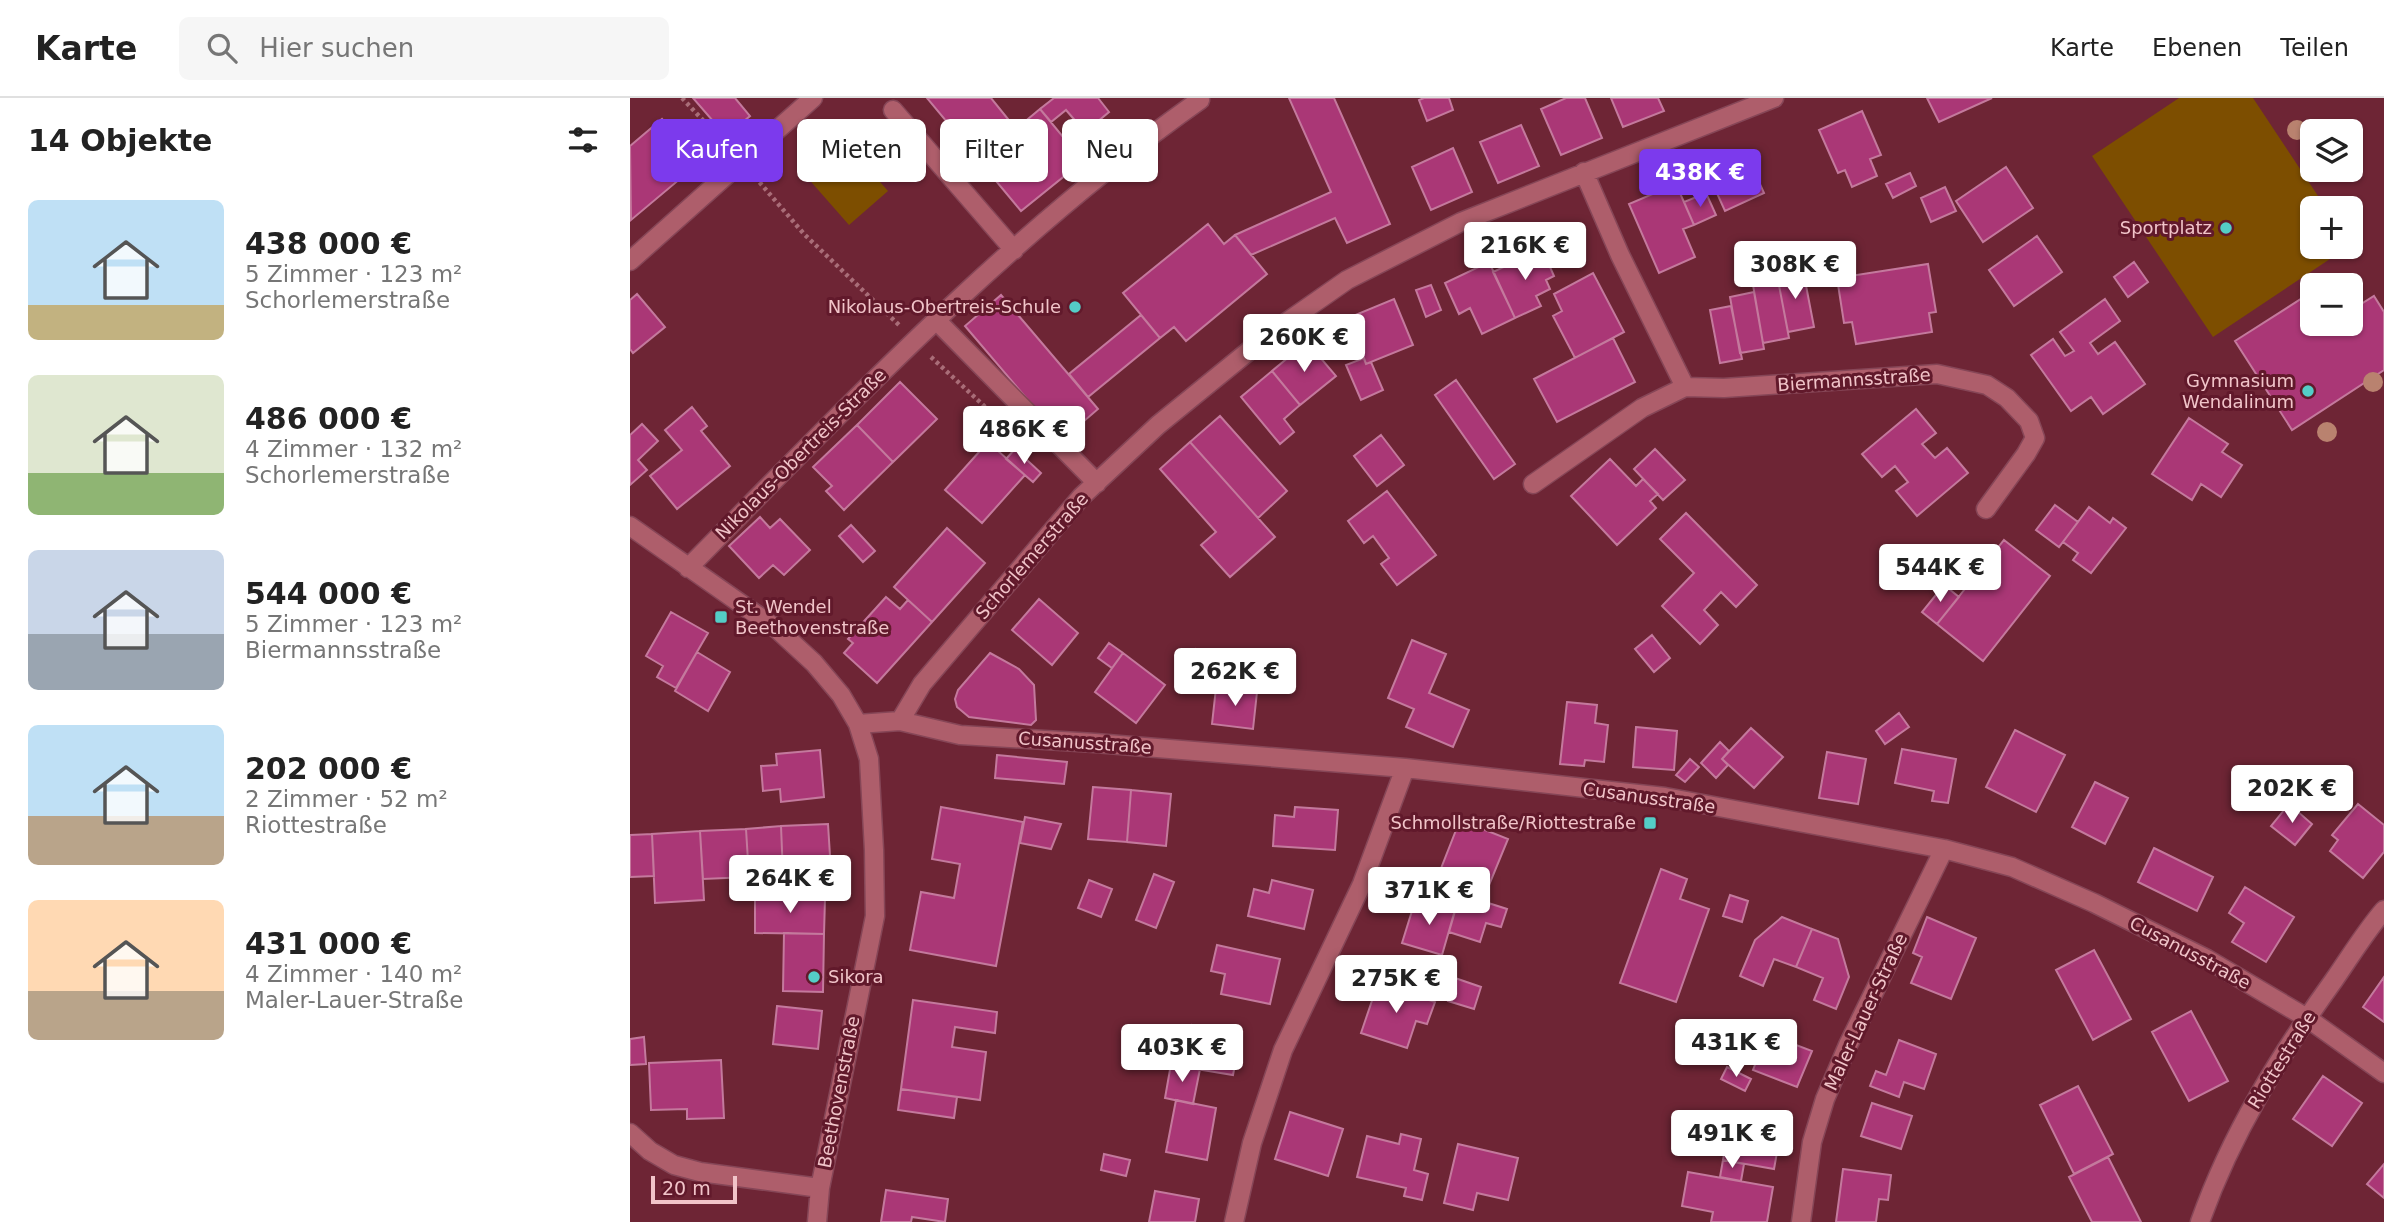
<!DOCTYPE html>
<html lang="de">
<head>
<meta charset="utf-8">
<style>
	:root { --surface:#fff; --page:#f6f6f6; --text:#222; --muted:#767676; --line:#e0e0e0; --accent:#7c3aed }
	body { margin:0; font-family:"DejaVu Sans",sans-serif; background:var(--page); color:var(--text); height:100vh; display:flex; flex-direction:column; font-size:26px; white-space:nowrap }
	* { box-sizing:border-box; margin:0 }
	p { font-size:23px; color:var(--muted) }
	.icon { flex:none; width:38px; height:38px; fill:none; stroke:currentColor; stroke-width:2; stroke-linecap:round; stroke-linejoin:round }
	.map { position:relative; flex:1; overflow:hidden }
	.panel { display:flex; flex-direction:column; background:var(--surface); width:630px }
	.panel>* { flex:none }
	.banner { position:absolute; left:21px; top:21px; width:665px; height:63px; display:flex; gap:14px }
	.tools { position:absolute; left:1670px; top:21px; display:grid; gap:14px }
	.tools a { display:grid; place-items:center; width:63px; height:63px; border-radius:10px; background:var(--surface); box-shadow:0 2px 5px #0004; font-size:35px }
	.scale { position:absolute; left:21px; bottom:18px; width:86px; box-sizing:border-box; padding-left:7px; border:4px solid #f1c4c9; border-top:0; font-size:19px; line-height:24px; white-space:nowrap; color:#f1c4c9; -webkit-text-stroke:5px #61192b; paint-order:stroke }
	.price { position:absolute; translate:-50% -60px; padding:0 16px; border-radius:7px; background:#fff; color:#222; font-size:23px; line-height:46px; filter:drop-shadow(0 2px 4px #0008) }
	.price::after { content:''; position:absolute; left:50%; top:42px; width:21px; height:16px; margin-left:-10px; background:inherit; clip-path:polygon(0 0,100% 0,50% 100%) }
	.price.current { background:var(--accent); color:#fff }
	ul { padding:0; list-style:none }
	li { display:flex; align-items:center; gap:21px; height:175px; padding:0 28px }
	li span { display:grid; place-items:center; flex:none; width:196px; height:140px; border-radius:10px; color:#555 }
	li>.icon { margin-inline-start:auto }
	span .icon { width:84px; height:84px; fill:#fffc; stroke-width:1 }
	li b { font-size:30px }
	h2 { display:flex; justify-content:space-between; align-items:center; height:84px; padding:0 28px; font-size:30px }
	.tag { padding:0 24px; border-radius:10px; background:var(--surface); box-shadow:0 2px 5px #0004; font-size:24px; line-height:63px }
	.tag.current { background:var(--accent); color:#fff }
	header { display:flex; align-items:center; gap:42px; box-sizing:border-box; height:98px; padding:0 35px; background:var(--surface); border-bottom:2px solid var(--line) }
	header strong { font-size:33px }
	nav { display:flex; gap:38px; margin-inline-start:auto; font-size:24px }
	.search { width:490px; height:63px; background:var(--page); display:flex; align-items:center; gap:18px; box-sizing:border-box; padding:0 24px; border-radius:10px; color:var(--muted); font-size:26px }
	main { display:flex; flex:1; min-height:0 }
	.map>svg:first-child { display:block }
</style>
</head>
<body>
<header>
<strong>Karte</strong>
<div class="search"><svg class="icon" aria-label="search" viewBox="0 0 24 24"><circle cx="10" cy="10" r="6"/><path d="M15 15l6 6"/></svg>Hier suchen</div>
<nav><a>Karte</a><a>Ebenen</a><a>Teilen</a></nav>
</header>
<main>
<section class="panel">
<h2>14 Objekte<svg class="icon" aria-label="filters" viewBox="0 0 24 24"><path d="M4 7h16M4 17h16"/><circle cx="9" cy="7" r="2"/><circle cx="15" cy="17" r="2"/></svg></h2>
<ul>
<li><span style="background:linear-gradient(#bfe0f5 75%,#c2b280 0)"><svg class="icon" aria-label="home" viewBox="0 0 24 24"><path d="M3 11l9-7 9 7M6 9v11h12V9"/></svg></span><div><b>438 000 €</b><p>5 Zimmer · 123 m²</p><p>Schorlemerstraße</p></div></li>
<li><span style="background:linear-gradient(#dfe7d0 70%,#8fb573 0)"><svg class="icon" aria-label="home" viewBox="0 0 24 24"><path d="M3 11l9-7 9 7M6 9v11h12V9"/></svg></span><div><b>486 000 €</b><p>4 Zimmer · 132 m²</p><p>Schorlemerstraße</p></div></li>
<li><span style="background:linear-gradient(#c9d6e8 60%,#9aa5b1 0)"><svg class="icon" aria-label="home" viewBox="0 0 24 24"><path d="M3 11l9-7 9 7M6 9v11h12V9"/></svg></span><div><b>544 000 €</b><p>5 Zimmer · 123 m²</p><p>Biermannsstraße</p></div></li>
<li><span style="background:linear-gradient(#bfe0f5 65%,#b9a48a 0)"><svg class="icon" aria-label="home" viewBox="0 0 24 24"><path d="M3 11l9-7 9 7M6 9v11h12V9"/></svg></span><div><b>202 000 €</b><p>2 Zimmer · 52 m²</p><p>Riottestraße</p></div></li>
<li><span style="background:linear-gradient(#ffd9b3 65%,#b9a48a 0)"><svg class="icon" aria-label="home" viewBox="0 0 24 24"><path d="M3 11l9-7 9 7M6 9v11h12V9"/></svg></span><div><b>431 000 €</b><p>4 Zimmer · 140 m²</p><p>Maler-Lauer-Straße</p></div></li>
</ul>
</section>
<div class="map">
<svg width="1754" height="1124" viewBox="0 0 1754 1124">
	<rect width="100%" height="100%" fill="#6e2535"/>
	<path fill="#7d4e00" d="M1549 0H1623L1696 110H1682V149H1718L1583 239 1462 58Z
		M207 35 258 93 219 127 168 69Z"/>
	<path fill="#aa3776" stroke="#c4799d" stroke-width="2" d="M63 0H105L120 18 96 38Z
		M297 0H361L386 31 410 11 453 63 391 113Z
		M424 0H468L479 14 455 34 436 12 421 24 410 11Z
		M659 0H704L760 126 717 145 705 120 621 157 605 137 701 94Z
		M794 0H819L823 12 797 23 789 2Z
		M936 0H955L972 40 931 57 911 11Z
		M981 0H1028L1034 13 993 29Z
		M1297 0H1362L1309 24Z
		M1232 13 1251 57 1240 61 1247 78 1222 89 1215 72 1208 75 1189 32Z
		M32 21 69 65 1 122 0 48Z
		M891 27 909 68 868 85 850 44Z
		M823 50 842 94 801 112 782 69Z
		M1115 53 1134 95 1095 113 1076 71Z
		M1376 69 1403 110 1353 144 1326 103Z
		M1280 75 1286 88 1263 100 1256 86Z
		M1046 86 1064 127 1053 131 1065 159 1029 175 999 106Z
		M1315 89 1326 113 1301 124 1291 100Z
		M1076 95 1086 117 1064 127 1054 104Z
		M578 126 594 146 605 137 637 176 556 243 544 229 530 240 493 195Z
		M1407 138 1432 174 1384 208 1359 172Z
		M912 151 924 178 916 182 920 191 906 198 911 208 885 220 863 174Z
		M859 164 885 220 852 236 840 210 829 216 815 185Z
		M1504 164 1518 184 1498 199 1484 179Z
		M1298 166 1306 214 1299 215 1302 234 1226 246 1222 224 1214 225 1207 180Z
		M1173 172 1184 229 1158 234 1147 177Z
		M963 175 994 234 945 260 923 218 932 213 924 196Z
		M1148 182 1159 240 1133 245 1123 187Z
		M801 187 811 212 796 219 786 192Z
		M1124 194 1134 251 1110 255 1100 199Z
		M7 196 35 229 3 255 0 251V202Z
		M371 197 468 311 432 342 335 228Z
		M1744 198 1754 214V272L1662 332 1605 243 1674 199 1682 212V226H1691L1694 230 1701 226H1720V213Z
		M764 201 783 247 736 266 718 220Z
		M1475 201 1490 223 1460 245 1468 256 1485 244 1515 286 1473 316 1461 299 1441 313 1401 257 1423 241 1435 258 1444 253 1430 234Z
		M1101 208 1112 261 1090 265 1080 212Z
		M511 217 530 240 458 299 439 276Z
		M983 240 1005 284 927 324 904 281Z
		M677 244 706 278 670 307 642 273Z
		M734 260 736 266 741 264 753 292 731 302 716 267Z
		M642 273 670 307 654 321 664 334 650 346 611 299Z
		M826 282 885 366 864 381 805 297Z
		M270 284 307 321 263 364 227 327Z
		M62 309 77 328 71 333 100 368 47 411 20 378 52 352 35 332Z
		M1286 311 1306 335 1292 346 1305 360 1317 350 1338 375 1287 418 1266 393 1278 384 1265 368 1252 379 1232 356Z
		M590 318 657 393 628 420 560 344Z
		M1559 320 1598 346 1592 354 1612 367 1591 399 1571 386 1562 402 1522 376Z
		M12 326 28 343 8 362 17 372 0 387V337Z
		M227 327 263 364 214 412 196 393 202 388 183 369Z
		M751 337 774 367 747 388 724 358Z
		M358 344 395 377 352 425 315 392Z
		M560 344 645 439 600 479 571 447 586 434 530 371Z
		M385 351 411 375 403 384 376 361Z
		M1025 351 1055 382 1033 402 1004 371Z
		M980 361 1006 388 1013 381 1028 396 1020 403 1026 410 987 447 941 398Z
		M757 393 806 457 767 487 751 466 759 460 743 438 734 445 718 423Z
		M1425 407 1448 424 1429 449 1406 432Z
		M1459 409 1480 425 1483 420 1496 430 1461 475 1443 462 1448 455 1433 444Z
		M1056 415 1127 487 1106 509 1091 494 1074 512 1088 527 1070 546 1032 508 1064 475 1030 441Z
		M130 419 140 430 150 421 180 452 154 477 143 467 129 480 99 448Z
		M221 427 245 453 233 464 209 438Z
		M317 430 355 465 302 524 264 489Z
		M1374 442 1420 478 1353 563 1307 526Z
		M1314 487 1329 499 1307 526 1292 514Z
		M256 499 270 511 278 502 302 524 247 585 214 555 223 545 218 541Z
		M409 501 448 535 422 567 382 532Z
		M41 514 78 535 46 590 27 579 33 568 16 558Z
		M1022 537 1040 560 1024 574 1005 551Z
		M782 542 816 556 799 595 839 612 823 649 776 629 784 611 758 600Z
		M479 545 493 555 482 570 468 560Z
		M566 551 589 562 576 588 553 577Z
		M67 554 100 574 78 613 45 593Z
		M360 555 389 571 404 587 406 622 401 627 339 619 327 609 325 601 328 592Z
		M493 555 535 587 506 625 465 594Z
		M586 590 627 594 623 631 582 626Z
		M937 604 967 607 965 625 978 627 974 664 955 662 954 668 930 666Z
		M1269 615 1279 629 1255 646 1246 633Z
		M1006 629 1047 633 1044 672 1003 669Z
		M1121 630 1153 659 1124 690 1092 661Z
		M1385 632 1435 657 1406 714 1356 689Z
		M1090 644 1099 653 1092 661 1098 667 1086 680 1071 665Z
		M1272 651 1326 661 1318 705 1302 703 1304 693 1265 685Z
		M190 652 194 699 151 704 150 691 133 693 131 668 147 667 146 656Z
		M1197 654 1236 661 1228 706 1189 700Z
		M367 657 437 664 434 686 365 680Z
		M1060 661 1069 669 1055 684 1046 677Z
		M1465 684 1498 700 1475 746 1442 729Z
		M463 689 501 692 497 744 458 741Z
		M501 692 541 696 536 748 497 744Z
		M1659 706 1682 726 1665 747 1641 728Z
		M1728 706 1754 727V754L1733 780 1700 753 1708 742 1702 737Z
		M311 709 393 724 366 868 280 852 291 794 324 800 330 766 302 761Z
		M665 709 708 712 705 752 643 748 645 717 664 719Z
		M395 719 431 726 421 751 390 745Z
		M830 722 878 741 857 792 810 773Z
		M198 726 201 774 153 777 151 728Z
		M151 728 153 777 119 779 116 731Z
		M116 731 119 779 73 781 70 733Z
		M70 733 74 802 25 805 22 736Z
		M22 736 24 778 0 779V737Z
		M1524 750 1583 779 1567 813 1508 784Z
		M1031 771 1057 781 1050 801 1079 811 1046 904 990 885Z
		M524 776 544 784 526 830 506 822Z
		M459 782 482 791 471 819 448 810Z
		M642 782 683 792 674 831 618 818 624 791 639 795Z
		M1615 789 1664 819 1636 864 1602 844 1614 825 1599 815Z
		M830 796 877 811 871 829 856 825 850 844 819 834Z
		M1100 797 1118 803 1112 824 1093 818Z
		M125 799 195 800 194 836 125 835Z
		M786 800 825 812 812 857 772 845Z
		M1152 819 1182 831 1166 869 1144 861 1133 888 1110 878 1125 842Z
		M1297 819 1346 840 1321 901 1281 885 1292 859 1283 855Z
		M1182 831 1208 841 1219 879 1206 911 1184 902 1193 880 1166 869Z
		M154 835 194 836 193 894 153 893Z
		M587 847 650 861 640 906 591 896 595 876 581 873Z
		M1464 852 1501 921 1463 942 1426 872Z
		M1754 879V924L1733 909Z
		M825 880 851 889 844 911 818 903Z
		M748 885 805 904 797 926 786 923 777 950 731 935Z
		M283 902 367 914 365 935 325 929 322 949 356 954 350 1002 271 991Z
		M147 908 192 913 188 951 143 946Z
		M1561 913 1598 983 1559 1003 1522 934Z
		M562 927 611 936 603 977 554 969Z
		M1137 936 1182 953 1167 989 1123 972Z
		M14 939 16 966 0 967V941Z
		M1269 942 1306 956 1294 991 1274 984 1269 999 1240 988 1246 973 1256 977Z
		M91 962 94 1020 57 1021V1011L21 1012 19 965Z
		M541 966 570 971 563 1006 535 1000Z
		M1097 969 1121 981 1115 993 1091 981Z
		M1693 978 1732 1005 1702 1048 1663 1021Z
		M1448 988 1483 1056 1444 1076 1410 1007Z
		M271 991 327 999 324 1020 268 1012Z
		M546 1002 586 1010 577 1062 536 1054Z
		M1242 1005 1282 1018 1271 1051 1231 1038Z
		M660 1014 713 1031 698 1078 645 1061Z
		M1100 1023 1151 1032 1144 1071 1093 1062Z
		M771 1036 791 1041 784 1072 798 1076 792 1102 774 1098 776 1090 727 1079 737 1038 769 1046Z
		M828 1046 888 1060 878 1102 847 1095 843 1112 814 1105Z
		M474 1056 500 1062 496 1078 471 1072Z
		M1478 1059 1511 1124H1462L1439 1079Z
		M1093 1062 1114 1066 1111 1083 1090 1079Z
		M1754 1066V1100L1737 1086Z
		M1213 1071 1261 1077 1258 1102 1249 1101 1246 1124H1206Z
		M1058 1074 1143 1089 1137 1124H1081L1083 1114 1052 1108Z
		M256 1092 318 1101 315 1124 282 1119 281 1124H251Z
		M525 1093 569 1101 565 1124H519Z"/>
	<g fill="none" stroke-linecap="round" stroke-linejoin="round">
		<g stroke="#864657" stroke-width="21">
			<path id="minor" d="M263 12 384 152
				M954 74 990 157 1055 289
				M0 163 183 0
				M307 223 467 385
				M903 386 1012 310 1055 289 1094 290 1307 276 1357 287 1377 300 1399 323 1405 340 1396 356 1356 411
				M0 428 147 531 184 565 211 597 228 626 239 661 244 752 245 818 190 1090 187 1124
				M58 470C220 306 381 135 570 2
				M270 623 292 586 451 399 528 327 641 235 717 182 831 124 1144 0
				M228 626 270 623 330 637 465 645 775 670 1035 699 1314 751 1382 769 1464 805 1577 861 1677 920 1754 975
				M0 1035 20 1053 44 1067 70 1074 190 1090
				M604 1124 622 1045 653 952 732 786 775 670
				M1171 1124 1182 1044 1195 1001 1218 947 1314 751
				M1570 1124C1601 1036 1650 957 1704 882 1720 859 1735 834 1754 812"/>
		</g>
		<path stroke="#a96d78" stroke-width="4.5" stroke-dasharray="3.5 3.5" stroke-linecap="butt" d="M52 0 98 49
			M125 79 174 136 270 228
			M301 259 364 317"/>
		<use href="#minor" stroke="#ae5e6b" stroke-width="18"/>
	</g>
	<g fill="#b9826f">
		<circle cx="1667" cy="32" r="10"/>
		<circle cx="1743" cy="284" r="10"/>
		<circle cx="1697" cy="334" r="10"/>
	</g>
	<g fill="#54cdc7" stroke="#61192b" stroke-width="2.5">
		<circle cx="1596" cy="130" r="7"/>
		<circle cx="445" cy="209" r="7"/>
		<circle cx="1678" cy="293" r="7"/>
		<rect x="84" y="512" width="14" height="14" rx="3.5"/>
		<rect x="1013" y="718" width="14" height="14" rx="3.5"/>
		<circle cx="184" cy="879" r="7"/>
	</g>
	<g text-anchor="middle" stroke-width="6" stroke-linejoin="round" paint-order="stroke">
		<g font-size="18" fill="#f1c4c9" stroke="#61192b" text-anchor="end">
			<text x="1582" y="136">Sportplatz</text>
			<text x="431" y="215">Nikolaus-Obertreis-Schule</text>
			<text x="1664" y="289">Gymnasium<tspan x="1664" dy="21">Wendalinum</tspan></text>
			<text x="105" y="515" text-anchor="start">St. Wendel<tspan x="105" dy="21">Beethovenstraße</tspan></text>
			<text x="1006" y="731">Schmollstraße/Riottestraße</text>
			<text x="198" y="885" text-anchor="start">Sikora</text>
		</g>
		<g font-size="18" fill="#f1c4c9" stroke="#61192b">
			<text transform="translate(1224 282) rotate(-4)" y="6">Biermannsstraße</text>
			<text transform="translate(171 356) rotate(-45)" y="6">Nikolaus-Obertreis-Straße</text>
			<text transform="translate(402 458) rotate(-49)" y="6">Schorlemerstraße</text>
			<text transform="translate(455 645) rotate(4)" y="6">Cusanusstraße</text>
			<text transform="translate(1019 700) rotate(8)" y="6">Cusanusstraße</text>
			<text transform="translate(1560 855) rotate(28)" y="6">Cusanusstraße</text>
			<text transform="translate(1236 914) rotate(-65)" y="6">Maler-Lauer-Straße</text>
			<text transform="translate(1652 962) rotate(-58)" y="6">Riottestraße</text>
			<text transform="translate(209 994) rotate(-79)" y="6">Beethovenstraße</text>
		</g>
	</g>
</svg>
<div class="tools">
<a><svg class="icon" aria-label="layers" viewBox="0 0 24 24"><path d="M12 4l9 5-9 5-9-5zM3 14l9 5 9-5"/></svg></a>
<a>+</a>
<a>−</a>
</div>
<div class="scale">20 m</div>
<b class="price current" style="left:1070px;top:111px">438K €</b>
<b class="price" style="left:895px;top:184px">216K €</b>
<b class="price" style="left:1165px;top:203px">308K €</b>
<b class="price" style="left:674px;top:276px">260K €</b>
<b class="price" style="left:394px;top:368px">486K €</b>
<b class="price" style="left:1310px;top:506px">544K €</b>
<b class="price" style="left:605px;top:610px">262K €</b>
<b class="price" style="left:1662px;top:727px">202K €</b>
<b class="price" style="left:160px;top:817px">264K €</b>
<b class="price" style="left:799px;top:829px">371K €</b>
<b class="price" style="left:766px;top:917px">275K €</b>
<b class="price" style="left:1106px;top:981px">431K €</b>
<b class="price" style="left:552px;top:986px">403K €</b>
<b class="price" style="left:1102px;top:1072px">491K €</b>
<div class="banner">
<a class="tag current">Kaufen</a>
<a class="tag">Mieten</a>
<a class="tag">Filter</a>
<a class="tag">Neu</a>
</div>
</div>
</main>
</body>
</html>
